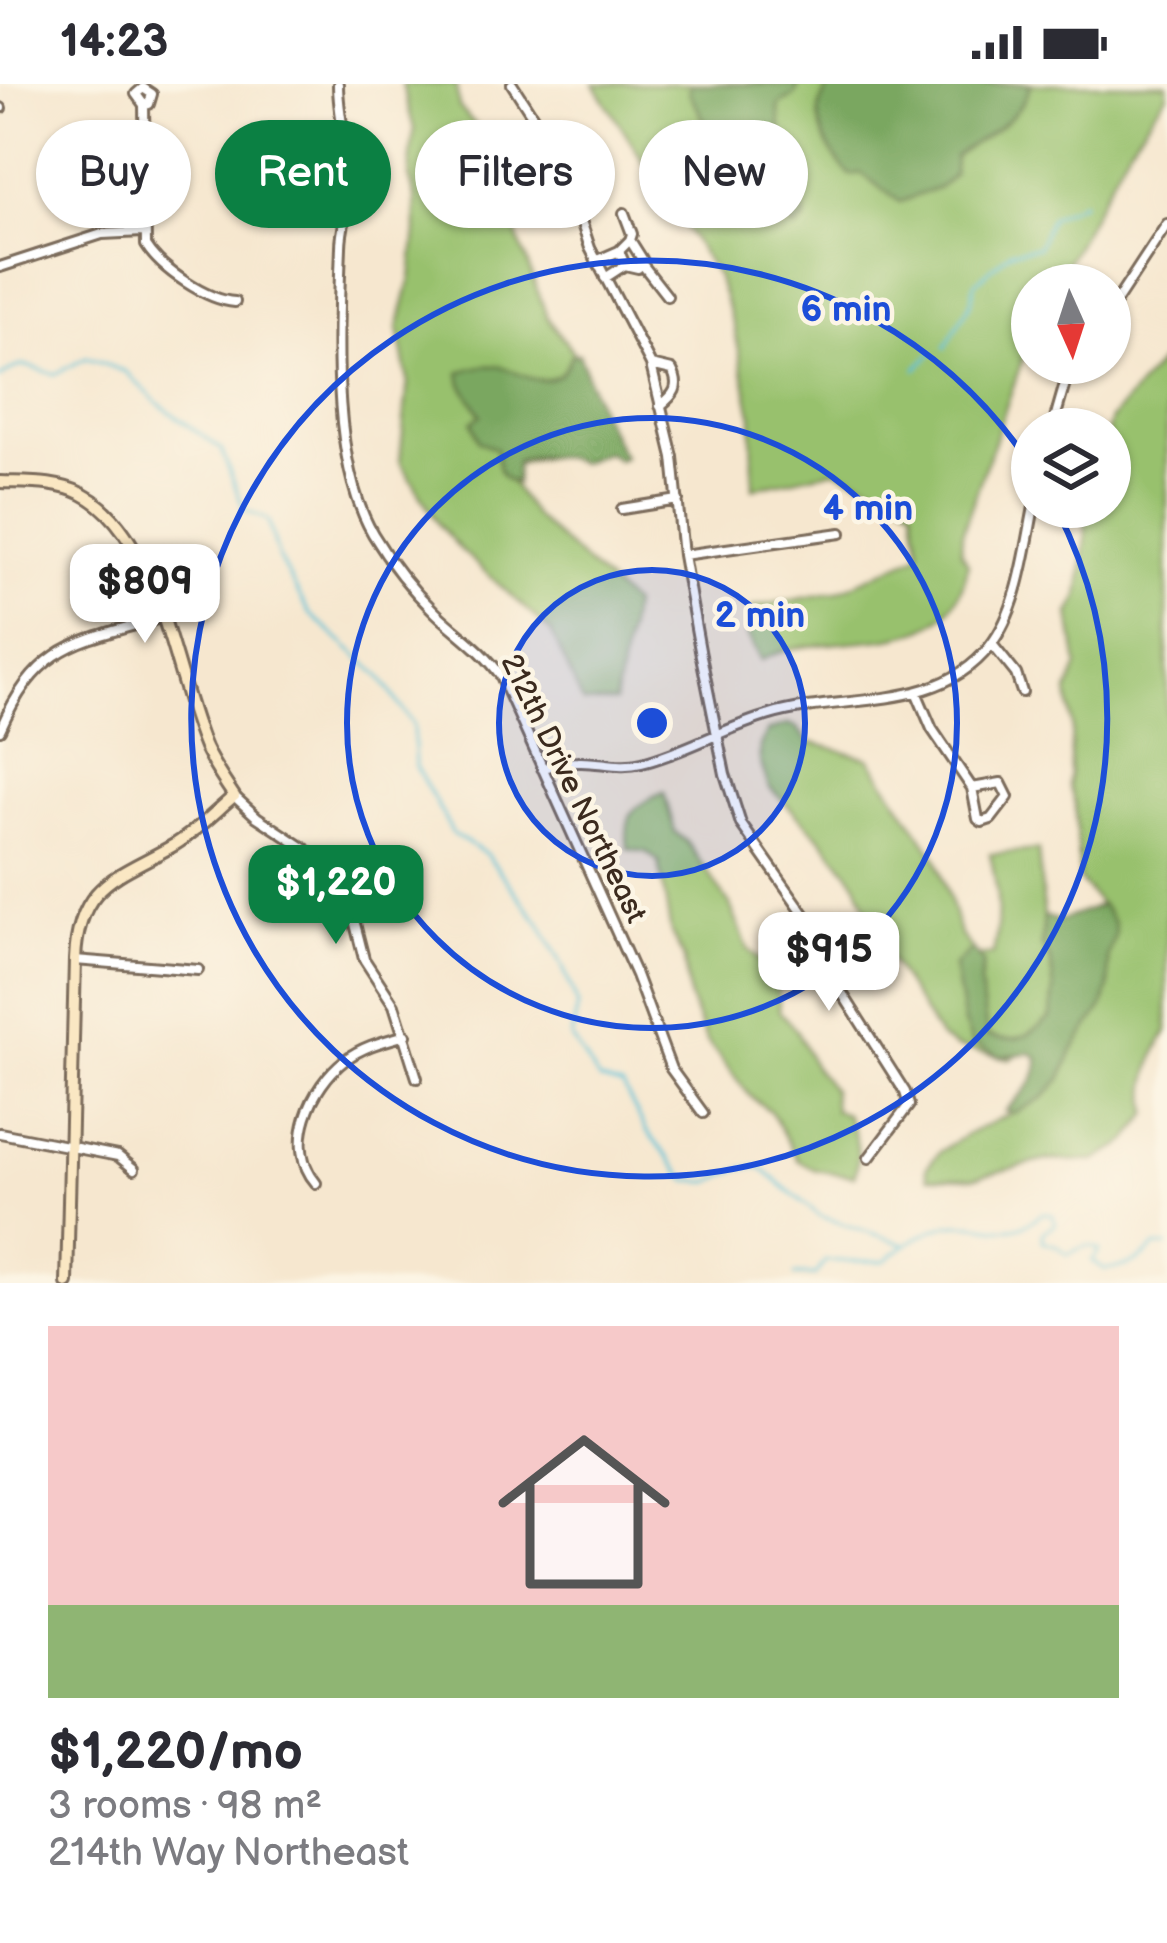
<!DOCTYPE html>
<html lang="en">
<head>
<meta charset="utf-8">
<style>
	:root { --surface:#fff; --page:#f2f2f3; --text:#2b2b33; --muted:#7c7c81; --line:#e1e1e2; --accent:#0b8043 }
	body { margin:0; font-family:"Balsamiq Sans",sans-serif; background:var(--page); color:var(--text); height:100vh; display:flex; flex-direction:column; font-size:45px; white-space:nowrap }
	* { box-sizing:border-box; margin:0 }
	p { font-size:39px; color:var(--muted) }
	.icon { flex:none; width:66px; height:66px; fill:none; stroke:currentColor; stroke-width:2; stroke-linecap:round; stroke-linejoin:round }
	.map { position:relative; height:1199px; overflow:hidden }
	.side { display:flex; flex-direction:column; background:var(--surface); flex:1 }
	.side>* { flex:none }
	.guide { position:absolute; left:36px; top:36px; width:1095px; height:108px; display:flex; gap:24px }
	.needle { width:78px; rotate:177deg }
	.buttons { position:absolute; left:1011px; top:180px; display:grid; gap:24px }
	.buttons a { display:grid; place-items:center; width:120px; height:120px; border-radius:50%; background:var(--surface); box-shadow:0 3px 9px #0004; font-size:60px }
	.price { position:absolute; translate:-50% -102px; padding:0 27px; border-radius:24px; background:#fff; color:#222; font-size:39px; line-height:78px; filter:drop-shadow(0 3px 6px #0008) }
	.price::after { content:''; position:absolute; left:50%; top:72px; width:36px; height:27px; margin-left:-18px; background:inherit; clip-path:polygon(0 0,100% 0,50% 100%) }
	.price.on { background:var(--accent); color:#fff }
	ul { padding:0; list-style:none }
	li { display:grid; align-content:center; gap:24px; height:636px; padding:0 48px }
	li+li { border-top:3px solid var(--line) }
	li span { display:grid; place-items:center; height:372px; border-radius:0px; color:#555 }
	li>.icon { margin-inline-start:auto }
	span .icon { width:216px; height:216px; fill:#fffc; stroke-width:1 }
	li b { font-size:51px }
	.pill { padding:0 42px; border-radius:54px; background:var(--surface); box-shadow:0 3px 9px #0004; font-size:42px; line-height:108px }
	.pill.on { background:var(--accent); color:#fff }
	.status { display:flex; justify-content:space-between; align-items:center; height:84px; padding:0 60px; background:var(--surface); direction:ltr }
	.status svg { height:33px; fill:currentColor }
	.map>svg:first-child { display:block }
</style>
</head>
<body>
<div class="status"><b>14:23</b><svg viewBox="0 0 49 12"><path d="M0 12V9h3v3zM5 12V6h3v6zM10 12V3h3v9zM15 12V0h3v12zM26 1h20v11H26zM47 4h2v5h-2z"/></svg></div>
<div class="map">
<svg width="1167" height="1199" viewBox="0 0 1167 1199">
	<rect width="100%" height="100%" fill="#fcf5e5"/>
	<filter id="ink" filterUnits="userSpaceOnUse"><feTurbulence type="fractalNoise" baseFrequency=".00833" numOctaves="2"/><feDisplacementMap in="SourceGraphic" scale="24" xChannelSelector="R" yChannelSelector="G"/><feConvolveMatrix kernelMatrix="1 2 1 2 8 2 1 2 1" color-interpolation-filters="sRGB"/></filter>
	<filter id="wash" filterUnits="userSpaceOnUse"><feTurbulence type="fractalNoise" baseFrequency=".004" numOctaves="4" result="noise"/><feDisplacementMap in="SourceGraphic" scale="48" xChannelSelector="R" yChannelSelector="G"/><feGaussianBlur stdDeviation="2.7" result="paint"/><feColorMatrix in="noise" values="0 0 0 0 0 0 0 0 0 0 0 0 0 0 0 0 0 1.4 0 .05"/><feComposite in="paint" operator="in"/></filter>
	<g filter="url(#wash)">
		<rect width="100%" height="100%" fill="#f6e7cf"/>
		<path fill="#98c16d" stroke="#6a7646" stroke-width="3" d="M402 0H456L459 23 488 54 494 88 547 233 576 272 561 369 501 384 534 432 632 521 615 618 583 619 551 548 460 465 439 441 400 377 408 297 398 244 411 195 416 147 415 113 409 92 414 45Z
			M594 0H1167V10L1129 62 1055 201H1032V248L962 449 961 468 968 479C953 589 829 539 761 576L747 551 753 523 837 508 915 472 920 467 913 424 885 405 835 386 753 404 752 331 734 242 717 193Z
			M1167 270V947C1151 975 1144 996 1149 1029L1128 1057 1095 1077 1047 1076 973 1094 928 1093 926 1084 941 1067 966 1051 1044 1013 1061 995 1073 966 1109 903 1108 873 1115 850 1113 838 1079 795 1075 719 1069 702 1072 642 1068 608 1078 582 1070 530 1079 513 1086 455 1084 423H1110L1108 345 1111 335Z
			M787 641 796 643 809 658 869 674 937 775 960 850 977 873 993 871C1001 835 998 806 990 770L1038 766 1044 832 1042 862 1051 878 1054 906 1051 934 1036 959 1011 975 956 963 940 954 879 858 857 799 823 756 769 703 760 677V662L768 647Z
			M664 709 675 748 687 758 730 821 748 865 778 895 779 927 797 947 813 981 832 1005 834 1026 846 1030C856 1049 862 1071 854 1092L816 1086 798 1076 771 1028 750 1012 706 956 689 914 684 875 671 849 659 778 646 768 628 765C624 731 632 721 664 709Z"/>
		<path fill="#7aa760" stroke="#5a683f" stroke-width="3" d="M690 0H799L794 12 779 21C778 62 801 95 805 135L796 145 777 128 764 95 727 44H708L689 8Z
			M829 0H1031C1019 39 985 49 955 72L954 90 940 103 900 118 861 89 851 91C835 78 818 49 819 28 819 19 826 9 829 0Z
			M579 270 599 325 624 373 618 376 607 368 579 379C562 370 534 371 516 377V399C497 396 498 382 496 365L479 357 472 338 481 331 462 300 460 289C473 282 494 279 508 285 534 298 560 306 571 271Z
			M1102 821 1114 839 1115 850 1108 873 1109 903 1104 921 1073 966 1061 995 1044 1013 1015 1029 1005 1027C1021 1009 1039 999 1038 974L1031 969 1000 972 972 959 964 939 954 882 972 865 983 879 980 899 987 951C1015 961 1030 952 1051 933L1054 906 1051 878 1042 862 1044 832 1059 837Z"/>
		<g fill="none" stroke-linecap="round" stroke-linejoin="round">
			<path stroke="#58c0d6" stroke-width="3" d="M945 264 971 218 975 199 1011 167 1038 163 1050 134 1082 118
				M916 285 932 269
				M0 294C28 272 26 285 55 290L86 274 126 288 159 320 221 365 244 425 268 436 279 475 309 529 379 591 413 641 415 681 453 750 486 770 539 838 562 881 578 922 571 954 599 996 623 1003 646 1046 688 1097 710 1098 741 1084 760 1083 820 1132 905 1160
				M795 1191H816L825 1177H885C903 1161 936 1139 961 1140 997 1140 1009 1156 1043 1129L1053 1131 1056 1140 1043 1148V1157L1058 1162 1068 1171C1079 1164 1089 1158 1100 1166L1092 1177 1104 1185C1123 1184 1142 1179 1154 1163L1167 1162"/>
		</g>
	</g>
	<g filter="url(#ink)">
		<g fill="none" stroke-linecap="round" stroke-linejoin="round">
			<g stroke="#7c6c5c" stroke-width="14">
				<path id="street" d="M338 0C338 34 349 66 350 100 350 121 341 142 341 163 338 248 330 376 373 450 389 477 413 507 436 529 458 550 483 566 501 592L636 891 671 985 703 1029
					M512 0 561 76 590 164 651 281 673 373 683 471 701 572 725 690 741 740 819 851 842 909 905 1008 909 1021 869 1074
					M144 21 136 10 143 4 152 10 149 20 144 21 146 161C161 185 206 216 235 218
					M0 24H1
					M624 129 632 150 630 156
					M630 156 642 175 638 184 625 181 619 167Z
					M596 177 619 167
					M642 180 667 212
					M0 183 102 150 143 148
					M605 194 625 181
					M1110 227 1167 140
					M651 281 672 286C681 303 674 311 660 322
					M1052 345 1068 289 1074 279
					M622 425 678 416
					M683 471 841 449
					M992 560 1016 590 1022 608
					M917 610 932 645 972 704 978 735 982 738 991 735 1008 713 1001 699 972 704
					M0 646C38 559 77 558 160 534
					M542 684C554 682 567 678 578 678 600 677 619 685 642 679 686 668 726 643 770 631 843 609 938 629 990 562 1019 525 1025 467 1034 423
					M234 712 257 733 316 772 333 789 350 820 364 875 394 921 417 994
					M75 876 198 886
					M0 1049 118 1072 134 1085
					M316 1099C284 1062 311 1002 345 976 363 962 385 957 406 951"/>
			</g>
			<g stroke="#7c6c5c" stroke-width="16">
				<path id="secondary" d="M0 398C27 399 57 397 82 410 157 448 174 591 205 664 213 681 224 697 234 712 215 728 196 748 174 761 119 793 78 798 75 876L67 1199"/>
			</g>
			<use href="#street" stroke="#fff" stroke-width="8"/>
			<use href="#secondary" stroke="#fae7c3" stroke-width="10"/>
		</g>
	</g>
	<circle cx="652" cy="639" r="153" fill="#1d4ed8" fill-opacity=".12"/>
	<g fill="none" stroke="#1d4ed8" stroke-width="6">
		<circle cx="652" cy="639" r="153"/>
		<circle cx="652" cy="639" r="305"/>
		<path d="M1056 424A458 458 0 1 1 1032 383"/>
	</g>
	<g text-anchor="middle" stroke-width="9" stroke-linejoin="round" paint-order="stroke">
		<g font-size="30" fill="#3b2a1e" stroke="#fcf5e5">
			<text transform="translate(574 704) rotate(64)" y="10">212th Drive Northeast</text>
		</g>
	</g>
	<circle cx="652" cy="639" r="18" fill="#1d4ed8" stroke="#fcf5e5" stroke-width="6"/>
	<g font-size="36" text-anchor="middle" font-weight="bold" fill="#1d4ed8" stroke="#fcf5e5" stroke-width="9" stroke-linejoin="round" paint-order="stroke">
		<text x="846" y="237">6 min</text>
		<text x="868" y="436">4 min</text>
		<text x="760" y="543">2 min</text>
	</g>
</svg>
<div class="buttons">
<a><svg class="needle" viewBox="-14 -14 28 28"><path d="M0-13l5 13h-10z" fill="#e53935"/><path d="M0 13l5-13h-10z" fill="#7c7c81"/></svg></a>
<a><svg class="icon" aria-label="layers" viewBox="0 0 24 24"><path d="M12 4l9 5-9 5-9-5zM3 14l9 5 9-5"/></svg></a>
</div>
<b class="price" style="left:145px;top:562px">$809</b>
<b class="price on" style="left:336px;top:863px">$1,220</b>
<b class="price" style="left:829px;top:930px">$915</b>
<div class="guide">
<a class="pill">Buy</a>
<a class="pill on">Rent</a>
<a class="pill">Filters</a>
<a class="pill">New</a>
</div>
</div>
<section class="side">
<ul>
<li><span style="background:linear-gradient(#f6c9c9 75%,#8fb573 0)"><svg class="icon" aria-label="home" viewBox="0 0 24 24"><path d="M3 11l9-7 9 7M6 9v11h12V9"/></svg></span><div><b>$1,220/mo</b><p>3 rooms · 98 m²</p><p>214th Way Northeast</p></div></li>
</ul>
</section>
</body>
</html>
